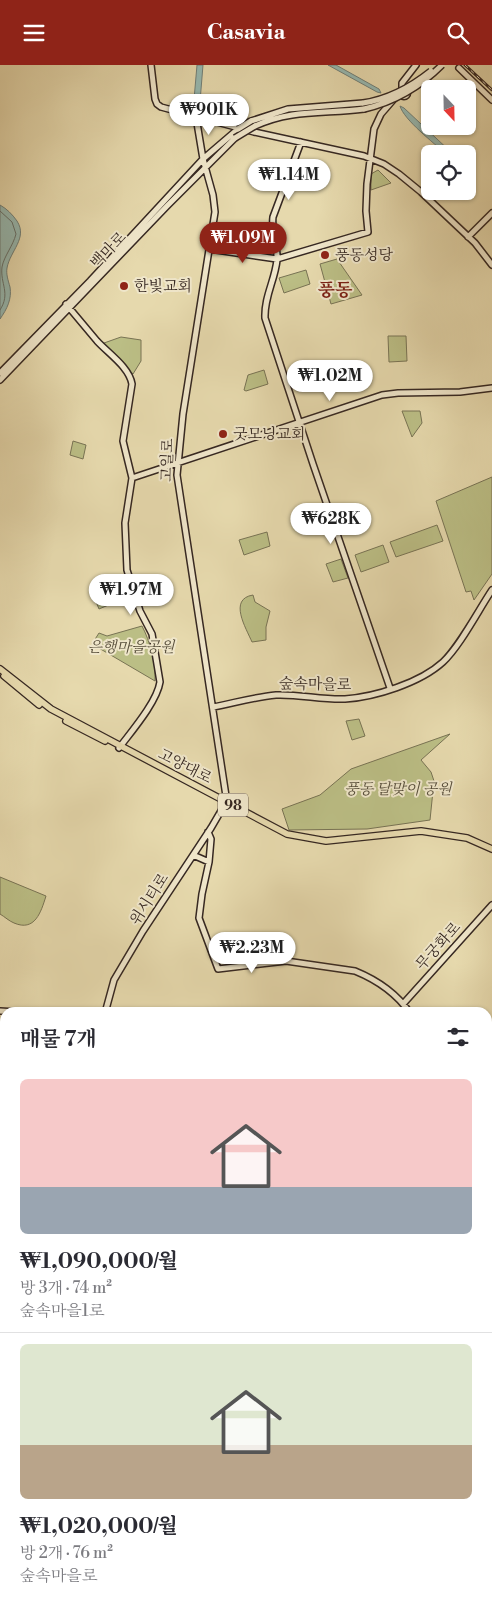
<!DOCTYPE html>
<html lang="ko">
<head>
<meta charset="utf-8">
<style>
	:root { --surface:#fff; --page:#f7f7f7; --text:#2b2b33; --muted:#7c7c81; --line:#e1e1e2; --accent:#8f2418 }
	body { margin:0; font-family:"Libre Bodoni","Noto Serif KR",serif; background:var(--page); color:var(--text); height:100vh; display:flex; flex-direction:column; font-size:19px; white-space:nowrap }
	* { box-sizing:border-box; margin:0 }
	p { font-size:16px; color:var(--muted) }
	.icon { flex:none; width:28px; height:28px; fill:none; stroke:currentColor; stroke-width:2; stroke-linecap:round; stroke-linejoin:round }
	.map { position:relative; flex:1; overflow:hidden }
	.panel { position:absolute; left:0px; top:942px; width:492px; height:601px; display:flex; flex-direction:column; background:var(--surface); border-radius:15px 15px 0 0; box-shadow:0 1px 4px #0004 }
	.panel>* { flex:none }
	.needle { width:32px; rotate:158deg }
	.buttons { position:absolute; left:421px; top:15px; display:grid; gap:10px }
	.buttons a { display:grid; place-items:center; width:55px; height:55px; border-radius:8px; background:var(--surface); box-shadow:0 1px 4px #0004; font-size:25px }
	.price { position:absolute; translate:-50% -42px; padding:0 11px; border-radius:18px; background:#fff; color:#222; font-size:16px; line-height:32px; filter:drop-shadow(0 1px 2px #0008) }
	.price::after { content:''; position:absolute; left:50%; top:30px; width:15px; height:11px; margin-left:-8px; background:inherit; clip-path:polygon(0 0,100% 0,50% 100%) }
	.price.selected { background:var(--accent); color:#fff }
	ul { padding:0; list-style:none }
	li { display:grid; align-content:center; gap:10px; height:265px; padding:0 20px }
	li+li { border-top:1px solid var(--line) }
	li span { display:grid; place-items:center; height:155px; border-radius:8px; color:#555 }
	li>.icon { margin-inline-start:auto }
	span .icon { width:90px; height:90px; fill:#fffc; stroke-width:1 }
	li b { font-size:21px }
	h2 { display:flex; justify-content:space-between; align-items:center; height:60px; padding:0 20px; font-size:21px }
	header { display:flex; justify-content:space-between; align-items:center; height:65px; padding:0 20px; background:var(--accent); color:#fff; font-size:22px; font-weight:800 }
	.map>svg:first-child { display:block }
</style>
</head>
<body>
<header><svg class="icon" aria-label="menu" viewBox="0 0 24 24"><path d="M4 6h16M4 12h16M4 18h16"/></svg>Casavia<svg class="icon" aria-label="search" viewBox="0 0 24 24"><circle cx="10" cy="10" r="6"/><path d="M15 15l6 6"/></svg></header>
<div class="map">
<svg width="492" height="1543" viewBox="0 0 492 1543">
	<rect width="100%" height="100%" fill="#e6d9ad"/>
	<filter id="stains"><feTurbulence type="fractalNoise" baseFrequency=".004" numOctaves="4"/><feColorMatrix values="0 0 0 0 .2 0 0 0 0 .09 0 0 0 0 .02 0 0 0 .5 -.17"/></filter>
	<radialGradient id="worn" r=".72"><stop offset=".6" stop-color="#630" stop-opacity="0"/><stop offset="1" stop-color="#630" stop-opacity=".3"/></radialGradient>
	<path fill="#bbbe85" stroke="#787354" d="M378 105 391 118 371 125V109Z
		M337 194 362 230 331 239 320 199Z
		M306 205 310 219 284 228 279 213Z
		M388 271H406L407 296 389 297Z
		M121 272 141 275V296L133 309 104 278Z
		M264 305 268 319 246 326 244 325 248 310Z
		M402 346H420L422 358 412 372Z
		M73 376 86 380 83 394 70 390Z
		M492 412V509L474 535 471 526 466 527 436 436Z
		M437 460 443 476 396 492 390 477Z
		M267 467 270 481 244 490 239 475Z
		M383 480 389 497 361 507 355 490Z
		M341 494 348 513 333 517 326 499Z
		M117 513 125 533 99 544 91 524Z
		M253 530 255 537 270 546 266 562V575L252 577C246 563 228 534 253 530Z
		M142 561C150 576 156 599 155 616L92 579 99 568 107 571Z
		M359 654 365 671 352 675 346 656Z
		M450 669 421 695 431 707 434 716 430 755 367 764 289 765 282 744 320 730 351 704Z
		M0 812 46 831C41 847 35 867 14 858 9 856 5 852 0 849Z
		M0 1003H5V1074H0Z
		M0 1372 5 1374V1413L4 1414 0 1412Z
		M492 1514V1543H459L461 1539H488V1516Z
		M282 1539H392L384 1543H285Z"/>
	<path fill="#97b9b1" stroke="#707f78" d="M197 0H203L199 49 194 48 193 46Z
		M328 0H336L379 24 381 28 377 27Z
		M400 41 404 43 453 89H446C434 78 404 55 400 41Z
		M0 140C7 144 12 149 17 156 28 173 10 186 7 203 6 209 8 215 10 222 12 234 7 244 0 254Z"/>
	<g fill="none" stroke-linecap="round" stroke-linejoin="round">
		<path stroke="#66706a" stroke-width="1" d="M0 146 12 157 16 169C13 181 4 191 2 202 0 219 11 228 0 245"/>
		<g stroke="#362822" stroke-width="8">
			<path id="secondary" d="M151 0 155 34 157 39 161 42 254 67 364 91 384 99 399 109 421 127 475 178 492 200
				M459 3 492 35
				M400.5 28a3.5 3.5 0 1 1 7 0a3.5 3.5 0 1 1-7 0Z
				M402 25V18L416 0
				M251 56 288 44 363 38
				M255 61C291 44 326 49 364 44
				M301 77 273 152C271 166 278 181 277 195 275 215 264 232 265 253L313 399 390 623
				M468 172 492 148
				M209 184 277 194 368 167 366 146 367 119 374 64 381 49 394 34
				M66 239C77 252 87 264 97 276 109 289 129 302 132 319L123 376 132 413 125 458 127 505 140 546 152 569 160 617C157 637 131 667 119 683
				M0 308 90 216 203 94 238 64
				M0 315 167 141 235 73
				M132 413 382 330 398 328 460 327 492 323
				M213 642C234 638 255 632 276 630 299 629 322 635 345 634 375 632 420 618 443 597 460 581 478 546 492 525
				M208 767 211 774 209 797
				M193 790 209 797 202 829 199 853 218 904 286 896 355 906C377 915 397 929 410 948
				M403 939 492 840
				M0 946 33 948
				M105 948 114 915 143 866 211 763 225 739 226 731 177 410 183 349 215 147 213 130 203 94 196 52
				M0 1186H5
				M277 1539 280 1543"/>
		</g>
		<g stroke="#362822" stroke-width="8">
			<path id="primary" d="M0 604 51 644 287 769 326 776 421 766 467 773 492 784
				M4 611 39 640
				M66 656 105 676"/>
		</g>
		<use href="#secondary" stroke="#efe6ca" stroke-width="5"/>
		<use href="#primary" stroke="#e6d9ad" stroke-width="5.5"/>
		<g stroke="#362822" stroke-width="3">
			<path id="rail" d="M465 0 492 25"/>
		</g>
		<use href="#rail" stroke="#efe6ca" stroke-width="1" stroke-dasharray="4" stroke-linecap="butt"/>
		<g stroke="#362822" stroke-width="8" stroke-linecap="butt">
			<path id="secondary-bridge" d="M363 38C389 34 411 22 431 6
				M364 44C395 37 420 22 442 0
				M238 64 251 56
				M235 73 255 61"/>
		</g>
		<use href="#secondary-bridge" stroke="#efe6ca" stroke-width="5"/>
	</g>
	<g fill="#8f2418" stroke="#efe6ca" stroke-width="2">
		<circle cx="325" cy="190" r="5"/>
		<circle cx="124" cy="221" r="5"/>
		<circle cx="223" cy="369" r="5"/>
	</g>
	<g text-anchor="middle" stroke-width="4" stroke-linejoin="round" paint-order="stroke">
		<rect fill="#efe6ca" stroke="#6e6154" stroke-width="1" x="218" y="728.5" width="30" height="23" rx="4"/>
		<g font-size="14" font-weight="bold" fill="#362822">
			<text x="233" y="745">98</text>
		</g>
		<g font-size="15" fill="#362822" stroke="#efe6ca">
			<text transform="translate(108 185) rotate(-46)" y="5">백마로</text>
			<text transform="translate(167 395) rotate(-88)" y="5">고일로</text>
			<text transform="translate(315 619) rotate(1)" y="5">숲속마을로</text>
			<text transform="translate(185 701) rotate(27)" y="5">고양대로</text>
			<text transform="translate(149 834) rotate(-57)" y="5">위시티로</text>
			<text transform="translate(438 881) rotate(-48)" y="5">무궁화로</text>
		</g>
		<g font-size="15" fill="#362822" stroke="#efe6ca" text-anchor="start">
			<text x="335" y="195">풍동성당</text>
			<text x="134" y="226">한빛교회</text>
			<text x="233" y="374">굿모닝교회</text>
		</g>
		<g font-size="15" font-style="italic" fill="#574e3b" stroke="#efe6ca">
			<text x="131" y="587">은행마을공원</text>
			<text x="398" y="729">풍동 달맞이 공원</text>
		</g>
		<g font-size="18" font-weight="bold" fill="#7a1f14" stroke="#efe6ca">
			<text x="335" y="231">풍동</text>
		</g>
	</g>
	<rect width="100%" height="100%" filter="url(#stains)"/>
	<rect width="100%" height="100%" fill="url(#worn)"/>
</svg>
<div class="buttons">
<a><svg class="needle" viewBox="-14 -14 28 28"><path d="M0-13l5 13h-10z" fill="#e53935"/><path d="M0 13l5-13h-10z" fill="#7c7c81"/></svg></a>
<a><svg class="icon" aria-label="locate" viewBox="0 0 24 24"><circle cx="12" cy="12" r="6"/><path d="M12 2v4M12 18v4M2 12h4M18 12h4"/></svg></a>
</div>
<b class="price" style="left:209px;top:71px">₩901K</b>
<b class="price" style="left:289px;top:136px">₩1.14M</b>
<b class="price selected" style="left:243px;top:199px">₩1.09M</b>
<b class="price" style="left:330px;top:337px">₩1.02M</b>
<b class="price" style="left:331px;top:480px">₩628K</b>
<b class="price" style="left:131px;top:551px">₩1.97M</b>
<b class="price" style="left:252px;top:909px">₩2.23M</b>
<section class="panel">
<h2>매물 7개<svg class="icon" aria-label="filters" viewBox="0 0 24 24"><path d="M4 7h16M4 17h16"/><circle cx="9" cy="7" r="2"/><circle cx="15" cy="17" r="2"/></svg></h2>
<ul>
<li><span style="background:linear-gradient(#f6c9c9 70%,#9aa5b1 0)"><svg class="icon" aria-label="home" viewBox="0 0 24 24"><path d="M3 11l9-7 9 7M6 9v11h12V9"/></svg></span><div><b>₩1,090,000/월</b><p>방 3개 · 74 m²</p><p>숲속마을1로</p></div></li>
<li><span style="background:linear-gradient(#dfe7d0 65%,#b9a48a 0)"><svg class="icon" aria-label="home" viewBox="0 0 24 24"><path d="M3 11l9-7 9 7M6 9v11h12V9"/></svg></span><div><b>₩1,020,000/월</b><p>방 2개 · 76 m²</p><p>숲속마을로</p></div></li>
</ul>
</section>
</div>
</body>
</html>
